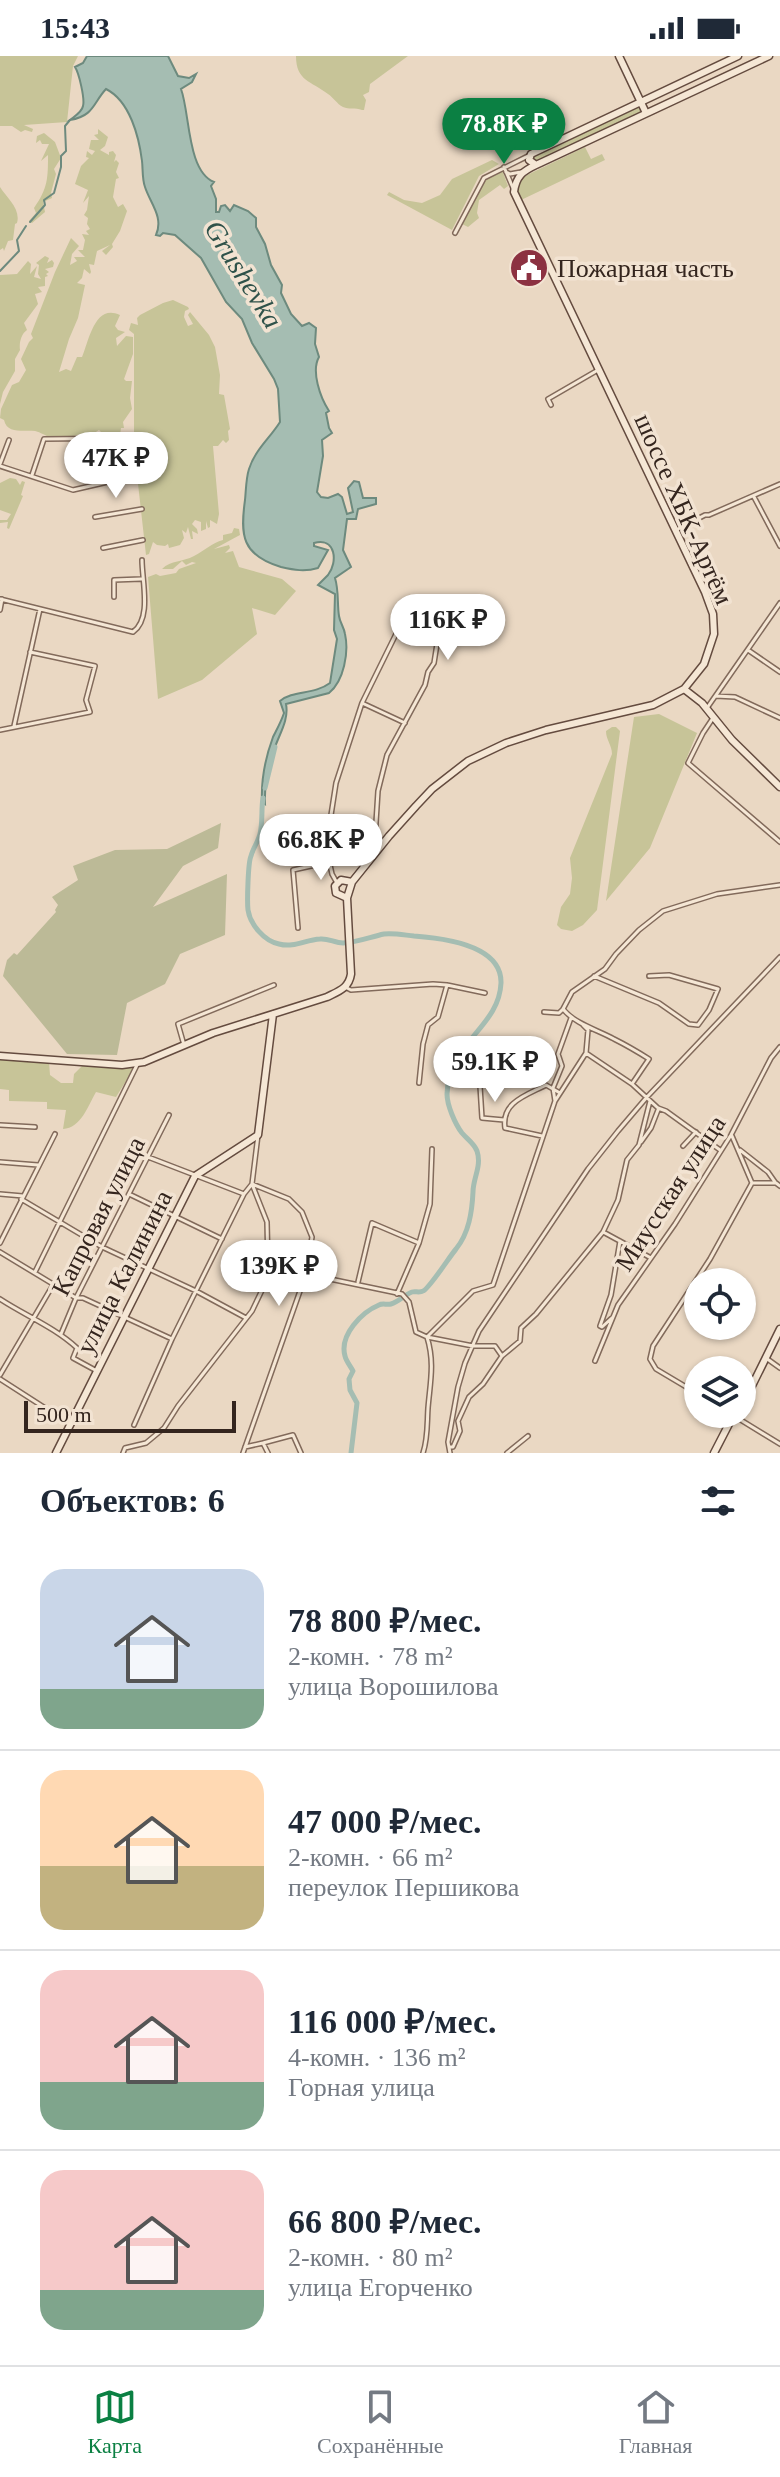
<!DOCTYPE html>
<html lang="ru">
<head>
<meta charset="utf-8">
<style>
	:root { --surface:#fff; --page:#f2f2f3; --text:#1f2937; --muted:#747a83; --line:#e0e1e3; --accent:#0b8043 }
	body { margin:0; font-family:"Times New Roman",serif; background:var(--page); color:var(--text); height:100vh; display:flex; flex-direction:column; font-size:30px; white-space:nowrap }
	* { box-sizing:border-box; margin:0 }
	p { font-size:26px; color:var(--muted) }
	.icon { flex:none; width:44px; height:44px; fill:none; stroke:currentColor; stroke-width:2; stroke-linecap:round; stroke-linejoin:round }
	.map { position:relative; height:1397px; overflow:hidden }
	.panel { display:flex; flex-direction:column; background:var(--surface); flex:1 }
	.panel>* { flex:none }
	.fabs { position:absolute; left:684px; top:1212px; display:grid; gap:16px }
	.fabs a { display:grid; place-items:center; width:72px; height:72px; border-radius:50%; background:var(--surface); box-shadow:0 2px 6px #0004; font-size:40px }
	.scale { position:absolute; left:24px; bottom:20px; width:212px; box-sizing:border-box; padding-left:8px; border:4px solid #34251e; border-top:0; font-size:22px; line-height:28px; white-space:nowrap; color:#34251e; -webkit-text-stroke:6px #f2e3d2; paint-order:stroke }
	.price { position:absolute; translate:-50% -68px; padding:0 18px; border-radius:28px; background:#fff; color:#222; font-size:26px; line-height:52px; filter:drop-shadow(0 2px 4px #0008) }
	.price::after { content:''; position:absolute; left:50%; top:48px; width:24px; height:18px; margin-left:-12px; background:inherit; clip-path:polygon(0 0,100% 0,50% 100%) }
	.price.active { background:var(--accent); color:#fff }
	ul { padding:0; list-style:none }
	li { display:flex; align-items:center; gap:24px; height:200px; padding:0 40px }
	li+li { border-top:2px solid var(--line) }
	li span { display:grid; place-items:center; flex:none; width:224px; height:160px; border-radius:24px; color:#555 }
	li>.icon { margin-inline-start:auto }
	span .icon { width:96px; height:96px; fill:#fffc; stroke-width:1 }
	li b { font-size:34px }
	h2 { display:flex; justify-content:space-between; align-items:center; height:96px; padding:0 40px; font-size:34px }
	.status { display:flex; justify-content:space-between; align-items:center; height:56px; padding:0 40px; background:var(--surface); direction:ltr }
	.status svg { height:22px; fill:currentColor }
	.dock { display:flex; justify-content:space-around; align-items:center; height:112px; border-top:2px solid var(--line); background:var(--surface); font-size:22px; color:var(--muted) }
	.dock a { display:grid; justify-items:center; gap:4px }
	.dock .active { color:var(--accent) }
	.map>svg:first-child { display:block }
</style>
</head>
<body>
<div class="status"><b>15:43</b><svg viewBox="0 0 49 12"><path d="M0 12V9h3v3zM5 12V6h3v6zM10 12V3h3v9zM15 12V0h3v12zM26 1h20v11H26zM47 4h2v5h-2z"/></svg></div>
<div class="map">
<svg width="780" height="1397" viewBox="0 0 780 1397">
	<rect width="100%" height="100%" fill="#ead8c3"/>
	<path fill="#c7c498" d="M0 0H78L73 10 67 66 24 69 33 73 32 76 25 74 21 76 12 70H0Z
		M296 0H408L370 28 369 36 363 39 366 44 364 54H362C355 51 349 54 343 51 337 48 333 41 328 38 311 25 296 25 296 0Z
		M638 49 641 56 536 106 532 104V99Z
		M98 73 108 81 105 90 100 94 109 99V96L113 95 116 99 114 106 116 104 119 107 116 116 119 122 116 123 113 141 118 151 123 148 127 155 120 175 112 188 113 191 106 199 102 195 110 189 97 195 94 209 89 208 91 216 90 218 84 213 82 222 77 227 85 229 78 262 69 283 59 316 66 313 71 315 77 301H82C89 284 95 247 120 259L115 270 118 274 125 276 116 282 117 290 126 280 133 281V298L124 323 126 325H132L130 342 132 353 123 366 124 372H121L120 379H118L103 378 99 374 88 381 80 378C71 382 57 383 47 380 45 379 37 375 35 375 22 374 7 378 4 364L0 362 1 353 12 329 19 326 26 314 21 303 29 286 33 282 31 278 55 216 71 182 79 190 72 198 70 209 77 205 74 201H85L78 194H83L85 184 82 178 89 179 86 175 90 173 87 168 88 162 84 159 87 154 89 140 83 147 88 134 75 128 81 110 89 102 86 101 87 95 92 99 95 95 89 93 91 84H99L94 79 98 78Z
		M44 77 55 86 61 102 54 113 56 118 51 137 52 142 43 146 45 156 32 167 29 165 36 157 34 152C48 132 48 122 48 99L41 105 49 88H42L40 84 36 87 37 80Z
		M585 91 591 103 602 98 605 104 521 144 517 133 521 122Z
		M492 104 499 108 479 120 452 174 387 139 389 136 404 144 422 147 440 139 452 123Z
		M502 114 508 130 504 133 500 129 479 144 477 157 479 162 468 171 462 168 482 126Z
		M0 131C7 142 21 153 17 167L15 168 13 184 8 185 4 195 3 192 0 194Z
		M45 200 49 202 47 207 52 204 54 207 53 211 45 213 49 216 46 218 48 220 45 221V230L38 231 42 236 35 238 38 248 24 267 27 274C21 278 19 287 20 294L15 303V315L3 336 0 348V219L17 218 28 205 31 208 30 218 37 210 34 221 41 223 38 218 39 209 36 207Z
		M173 244 188 251 189 253 185 255 184 261 188 270 193 268 188 259 190 256 209 279 215 291 220 319 219 338 224 339 230 373 228 375 229 384 226 387 223 384 218 390H213L219 458 217 468 210 464V471L208 472 206 465V473L201 475V466L195 464 192 468 197 473 198 478 192 475 193 483H191L188 471 186 477 182 474 184 482 180 489 169 492 168 488 165 490 157 489 153 486 149 498 146 499 134 392V278L129 274 131 267 138 269 137 262 140 259 163 247Z
		M10 422 16 423 20 429 22 425 25 426 21 439 23 440 9 473 7 472 8 466 0 467V464H7L11 458 0 454V427Z
		M234 472 239 473 240 479C231 484 223 488 214 493L229 489 230 492 225 497 233 495 239 511 282 523 296 535 275 559 252 552 257 578 202 624 158 643 148 521 156 518 160 520 176 517 179 513 196 507 192 506 186 509 182 505 173 513H162C171 504 183 506 194 500 204 495 212 487 223 484V479L232 477Z
		M659 658 697 677 650 792 606 845 634 661Z
		M612 671H616L620 675 597 854 583 869 572 875 561 873 557 869 561 851 570 838 572 822 570 802 612 698C612 689 606 684 606 675Z
		M0 1001 49 1006 50 1019 61 1027H73L74 1018 84 1008 136 1009 116 1041 96 1036C88 1050 81 1072 63 1073L66 1054 47 1053V1046L9 1045V1034L0 1033Z"/>
	<path fill="#bcba97" d="M221 767 218 792 183 810 153 851 227 818 225 879 180 898 165 928 127 947 117 999 67 998 3 920 7 904 14 897 17 899 56 856 55 854 58 849 52 841 78 824 73 810 115 794 167 793Z"/>
	<path fill="#a5bdb2" stroke="#6d8a7e" stroke-width="2" d="M87 0H168L178 20 189 22 196 18 192 26 181 33C190 57 187 115 214 126L211 130 216 143V156H219L221 150 225 149 230 155 234 149 248 155 256 162V171L265 188 271 209 282 229 281 237 291 258 302 270 309 267 316 272 315 288 319 301C311 315 320 341 329 355L326 357 329 372 332 377 322 384 323 400 317 436 321 441 328 442 338 438 342 441 347 458 353 456 348 432 354 425 359 426 363 442H376V448L358 453 356 463H347L343 494 351 511 335 522C339 535 337 547 339 560 340 567 344 571 345 578 349 596 344 625 329 637L286 648C289 663 280 677 275 691 269 709 264 730 265 748L262 746C261 725 266 700 273 681 277 673 281 666 284 657L280 645C293 634 314 639 330 627L337 583 334 574 335 538 318 529C319 528 327 520 328 519 338 506 336 481 314 487V490L328 494 318 512C305 516 294 514 281 511 242 499 240 480 245 444 246 434 246 422 249 413 255 394 270 382 280 366L278 333 274 323 252 287 242 263 226 246 201 202 175 179 163 177 160 180 156 179C164 161 150 147 145 131 142 123 143 113 142 105 139 81 130 45 106 33 93 47 94 60 70 64 75 60 82 56 83 50 85 43 79 17 75 11L83 7Z"/>
	<g fill="none" stroke-linecap="round" stroke-linejoin="round">
		<path stroke="#6d8a7e" stroke-width="2" d="M30 166 45 149 44 144 54 137 61 111V100L66 95 65 70 70 64
			M0 215 19 195 17 184 26 170"/>
		<path stroke="#a5bdb2" stroke-width="5" d="M265 732 275 691
			M263 742C261 754 263 765 260 778 258 786 253 792 251 800 248 806 247 846 248 854 250 868 264 885 279 888 294 892 305 884 320 883 328 882 335 887 343 887 358 886 370 881 384 878 394 877 404 879 414 880 442 882 502 889 501 927 499 972 449 985 447 1038 447 1049 455 1068 462 1077 467 1083 474 1087 477 1095 482 1110 473 1122 473 1136 472 1156 469 1177 456 1193 450 1200 429 1233 423 1235 420 1237 415 1235 412 1236 404 1239 399 1246 391 1248 387 1249 382 1247 379 1249 362 1256 339 1279 345 1300 346 1305 351 1311 353 1315L349 1323 350 1334 357 1347 351 1397"/>
		<g stroke="#826a5b" stroke-width="6">
			<path id="street" d="M504 111 513 132
				M506 116 510 118 521 116
				M455 177 484 122 528 100
				M551 349 548 343 598 314
				M0 408 9 384
				M0 410 73 434 138 419
				M32 419 44 383 135 382
				M754 441 780 490
				M95 461 142 453
				M678 473 705 459H709L780 428
				M103 492 143 484
				M114 541V524L141 523
				M0 543 133 576C152 563 142 525 142 504
				M0 554 2 543
				M748 594 780 616
				M716 640 735 641 780 662
				M362 647 405 667
				M707 652 780 547
				M713 662 703 677 688 707 780 786
				M14 670 40 553
				M0 674 90 656 86 644 95 610 30 596
				M337 827 332 818 326 791 336 727 362 647 398 574 403 571 435 581 437 588 434 607 428 616 425 629 387 699 378 735 375 782 378 791
				M298 872 293 814 329 806
				M594 920 659 947 689 968 698 969 709 954 718 933 669 919 649 920
				M347 932 351 934 433 928 447 929 485 937
				M563 953 572 936 605 913 616 898 639 874 663 855 717 838 780 829
				M563 953C575 968 598 974 614 983 626 989 638 996 649 1003L632 1028
				M544 956 559 957 563 953
				M184 989 178 968 274 929
				M586 997 632 1028 658 1052 666 1055 720 1094
				M419 1027 423 988 428 969 438 961 447 929
				M480 1030 482 1062 504 1064
				M555 1045 553 1032 562 1010 558 998 571 962
				M0 1069 35 1071
				M542 1080 505 1072C501 1046 527 1039 546 1029L560 1037
				M732 1080 752 1127H776L780 1130
				M641 1086 651 1072 658 1054
				M683 1090 696 1076
				M740 1094 768 1116 775 1126
				M148 1101 244 1138
				M0 1106 38 1109
				M0 1138 23 1140
				M129 1138 222 1183
				M21 1143 102 1191 196 1235 246 1262
				M605 1177 651 1202
				M0 1187 55 1078
				M0 1196 76 1242H83L172 1283
				M35 1216 138 1007
				M306 1218 402 1238 409 1246 416 1276 427 1281 473 1235 493 1229 555 1045 586 997 588 974 583 969
				M358 1226 372 1167 419 1187
				M397 1238 419 1187 430 1148 432 1093
				M0 1243C26 1260 54 1271 77 1292L73 1302 95 1314
				M613 1261 602 1271 600 1270 611 1239 620 1185
				M61 1278 76 1242 169 1059
				M766 1302 780 1312
				M595 1305 618 1249 675 1168 731 1079 771 1002 780 991
				M0 1319 53 1229
				M0 1323 70 1368
				M698 1338 656 1313 650 1303 653 1290 710 1203 752 1127
				M731 1358 780 1388
				M134 1369 172 1283 244 1138 252 1128 258 1079
				M263 1387 293 1379 301 1397
				M245 1391 263 1387 268 1397
				M449 1391H453L460 1375 458 1365 469 1341 483 1328 502 1300 520 1285 521 1272 536 1258 603 1176 618 1144 627 1104 639 1089 650 1045
				M123 1397 125 1392 146 1387 164 1372 178 1350 252 1255 264 1230 268 1211 267 1166 252 1128
				M243 1397 306 1218 312 1181 302 1156 289 1143 252 1128
				M423 1397C428 1382 427 1367 428 1352 430 1327 435 1307 427 1281L473 1290H495L502 1300
				M450 1397 448 1386 458 1331 465 1307 479 1275 588 1113 618 1075 647 1041 780 901
				M507 1397 528 1380"/>
		</g>
		<g stroke="#644b3f" stroke-width="9">
			<path id="secondary" d="M619 0 646 57
				M738 0 531 98 529 104 536 109 769 0
				M684 633 702 647 732 684 780 731
				M347 842 336 837 335 830 341 824 352 826
				M0 1000 122 1009 144 1006 213 977 327 941C339 935 349 932 351 918L347 842 352 826 389 780 416 750 432 733 468 705 506 687 546 674 653 649 684 633 704 608 714 578 713 558 705 536 514 136C516 120 523 115 536 109
				M742 1350 780 1273
				M56 1397 195 1120 258 1079 273 958
				M714 1397 730 1366 738 1358"/>
		</g>
		<use href="#street" stroke="#f5e7d5" stroke-width="3"/>
		<use href="#secondary" stroke="#f5e7d5" stroke-width="6"/>
	</g>
	<defs>
		<g id="civic-disc" transform="scale(2)"><circle r="9.5" fill="#8c3141" stroke="#f2e3d2"/><path d="M-.6-6.5H3V-4.5H.6V-3L4-1V1h2V6H-6V1h2V-1L-.6-3ZM-1.2 2.5V6h2.4V2.5Z" fill="#fff"/></g>
	</defs>
	<g fill-rule="evenodd">
		<use href="#civic-disc" x="529" y="212"/>
	</g>
	<g text-anchor="middle" stroke-width="7" stroke-linejoin="round" paint-order="stroke">
		<g font-size="26" fill="#34251e" stroke="#f2e3d2" text-anchor="start">
			<text x="557" y="221">Пожарная часть</text>
		</g>
		<g font-size="26" fill="#34251e" stroke="#f2e3d2">
			<text transform="translate(684 453) rotate(66)" y="9">шоссе ХБК-Артём</text>
			<text transform="translate(670 1137) rotate(-57)" y="9">Миусская улица</text>
			<text transform="translate(98 1160) rotate(-63)" y="9">Капровая улица</text>
			<text transform="translate(124 1216) rotate(-63)" y="9">улица Калинина</text>
		</g>
		<g font-size="28" font-style="italic" fill="#2f524a" stroke="#f2e3d2">
			<text transform="translate(244 218) rotate(58)" y="10">Grushevka</text>
		</g>
	</g>
</svg>
<div class="fabs">
<a><svg class="icon" aria-label="locate" viewBox="0 0 24 24"><circle cx="12" cy="12" r="6"/><path d="M12 2v4M12 18v4M2 12h4M18 12h4"/></svg></a>
<a><svg class="icon" aria-label="layers" viewBox="0 0 24 24"><path d="M12 4l9 5-9 5-9-5zM3 14l9 5 9-5"/></svg></a>
</div>
<div class="scale">500 m</div>
<b class="price active" style="left:504px;top:110px">78.8K ₽</b>
<b class="price" style="left:116px;top:444px">47K ₽</b>
<b class="price" style="left:448px;top:606px">116K ₽</b>
<b class="price" style="left:321px;top:826px">66.8K ₽</b>
<b class="price" style="left:495px;top:1048px">59.1K ₽</b>
<b class="price" style="left:279px;top:1252px">139K ₽</b>
</div>
<section class="panel">
<h2>Объектов: 6<svg class="icon" aria-label="filters" viewBox="0 0 24 24"><path d="M4 7h16M4 17h16"/><circle cx="9" cy="7" r="2"/><circle cx="15" cy="17" r="2"/></svg></h2>
<ul>
<li><span style="background:linear-gradient(#c9d6e8 75%,#7fa58c 0)"><svg class="icon" aria-label="home" viewBox="0 0 24 24"><path d="M3 11l9-7 9 7M6 9v11h12V9"/></svg></span><div><b>78 800 ₽/мес.</b><p>2-комн. · 78 m²</p><p>улица Ворошилова</p></div></li>
<li><span style="background:linear-gradient(#ffd9b3 60%,#c2b280 0)"><svg class="icon" aria-label="home" viewBox="0 0 24 24"><path d="M3 11l9-7 9 7M6 9v11h12V9"/></svg></span><div><b>47 000 ₽/мес.</b><p>2-комн. · 66 m²</p><p>переулок Першикова</p></div></li>
<li><span style="background:linear-gradient(#f6c9c9 70%,#7fa58c 0)"><svg class="icon" aria-label="home" viewBox="0 0 24 24"><path d="M3 11l9-7 9 7M6 9v11h12V9"/></svg></span><div><b>116 000 ₽/мес.</b><p>4-комн. · 136 m²</p><p>Горная улица</p></div></li>
<li><span style="background:linear-gradient(#f6c9c9 75%,#7fa58c 0)"><svg class="icon" aria-label="home" viewBox="0 0 24 24"><path d="M3 11l9-7 9 7M6 9v11h12V9"/></svg></span><div><b>66 800 ₽/мес.</b><p>2-комн. · 80 m²</p><p>улица Егорченко</p></div></li>
</ul>
</section>
<nav class="dock">
<a class="active"><svg class="icon" aria-label="map" viewBox="0 0 24 24"><path d="M3 6l6-2 6 2 6-2v14l-6 2-6-2-6 2zM9 4v14M15 6v14"/></svg>Карта</a>
<a><svg class="icon" aria-label="saved" viewBox="0 0 24 24"><path d="M7 4h10v16l-5-4-5 4z"/></svg>Сохранённые</a>
<a><svg class="icon" aria-label="home" viewBox="0 0 24 24"><path d="M3 11l9-7 9 7M6 9v11h12V9"/></svg>Главная</a>
</nav>
</body>
</html>
